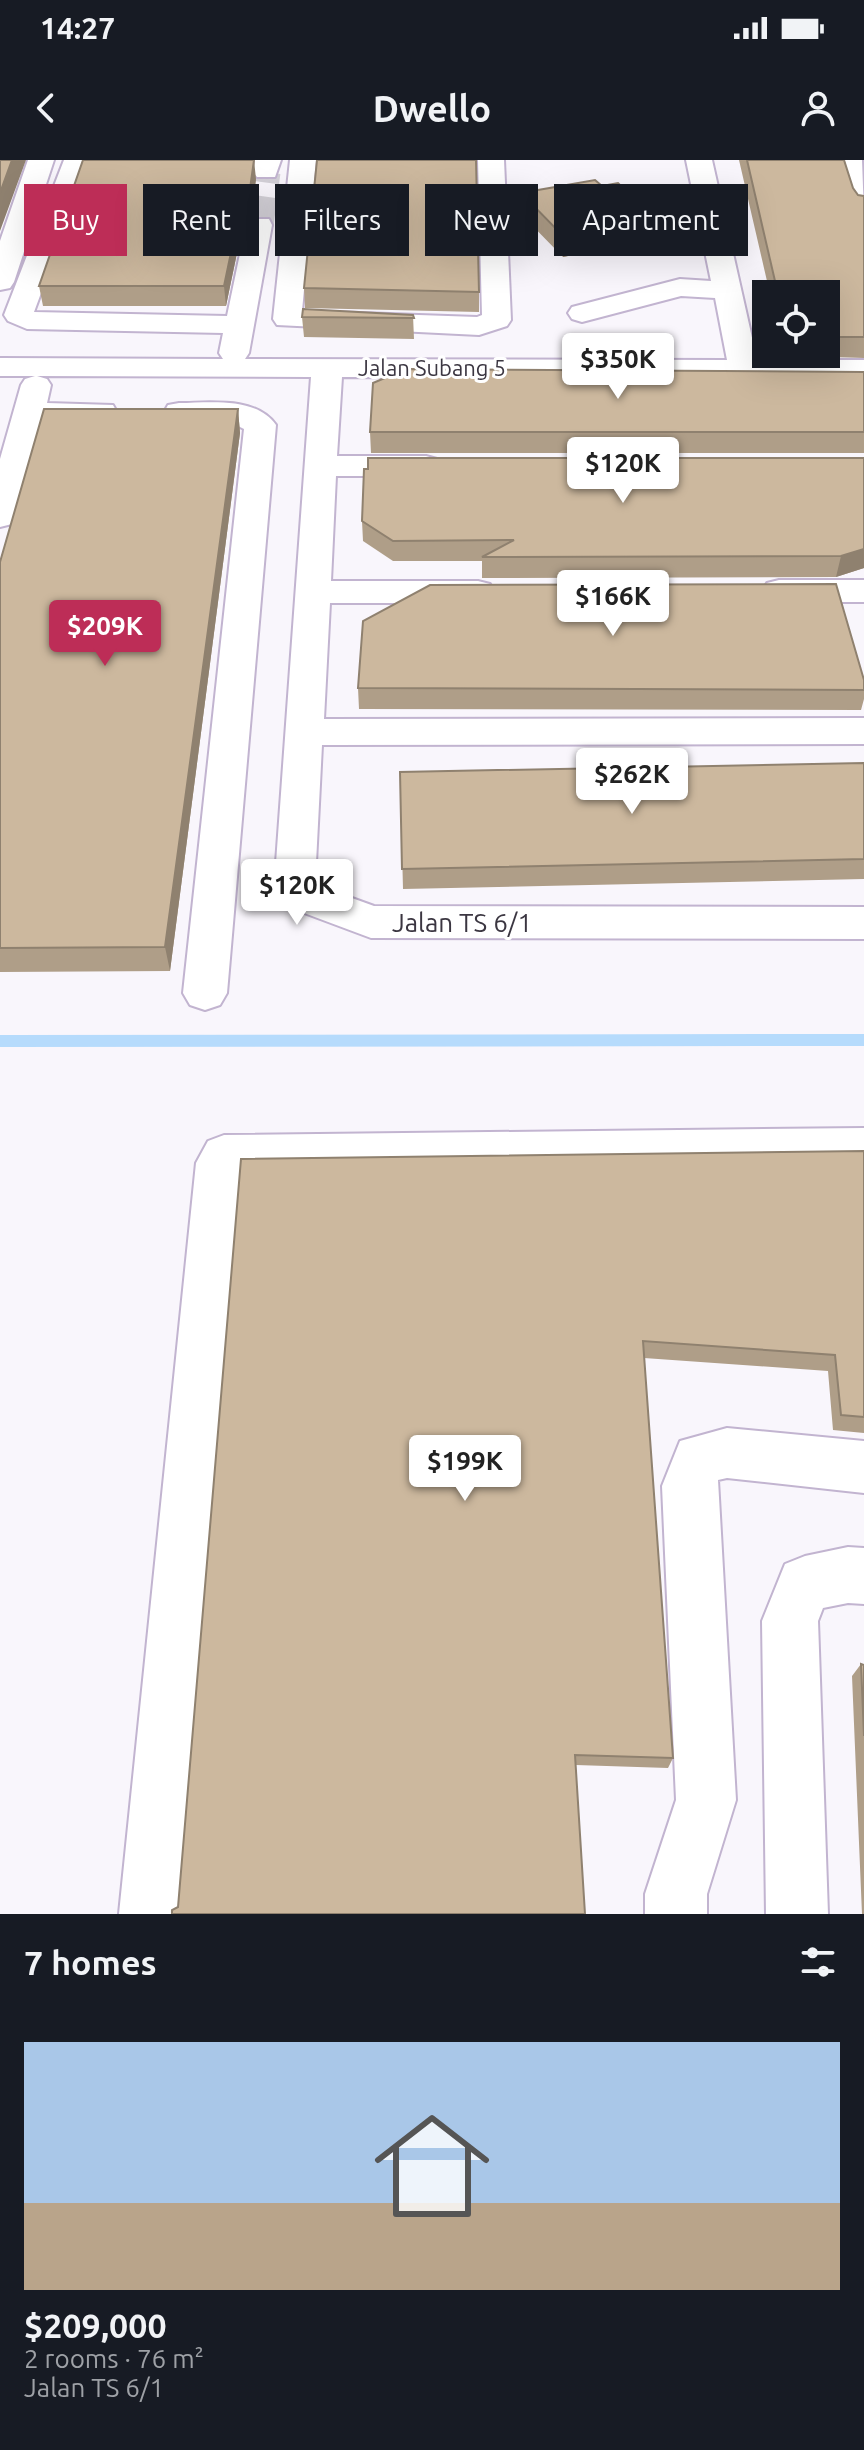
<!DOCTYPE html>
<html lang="en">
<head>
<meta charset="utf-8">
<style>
	:root { --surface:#171b24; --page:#20242c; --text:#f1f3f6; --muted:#9ea1a6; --accent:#bd2d57 }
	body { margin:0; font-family:Ubuntu,sans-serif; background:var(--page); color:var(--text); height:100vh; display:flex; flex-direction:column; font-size:30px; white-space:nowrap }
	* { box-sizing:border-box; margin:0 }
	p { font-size:26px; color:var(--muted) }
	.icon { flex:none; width:44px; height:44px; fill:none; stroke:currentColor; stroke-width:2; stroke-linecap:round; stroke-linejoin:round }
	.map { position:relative; height:1754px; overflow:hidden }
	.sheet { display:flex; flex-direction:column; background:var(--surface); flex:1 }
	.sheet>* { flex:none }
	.banner { position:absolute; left:24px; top:24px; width:816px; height:72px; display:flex; gap:16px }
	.fabs { position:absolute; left:752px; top:120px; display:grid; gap:16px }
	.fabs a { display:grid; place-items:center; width:88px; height:88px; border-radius:0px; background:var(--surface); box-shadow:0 8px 32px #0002; font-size:40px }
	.price { position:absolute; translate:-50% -68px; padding:0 18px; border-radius:8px; background:#fff; color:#222; font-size:26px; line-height:52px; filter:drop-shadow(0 2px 4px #0008) }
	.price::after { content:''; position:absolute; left:50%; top:48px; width:24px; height:18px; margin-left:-12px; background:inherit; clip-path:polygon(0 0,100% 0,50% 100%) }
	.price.active { background:var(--accent); color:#fff }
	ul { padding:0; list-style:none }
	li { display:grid; align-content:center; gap:16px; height:424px; padding:0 24px }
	li span { display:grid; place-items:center; height:248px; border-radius:0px; color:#555 }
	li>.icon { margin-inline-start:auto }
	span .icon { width:144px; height:144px; fill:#fffc; stroke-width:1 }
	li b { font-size:34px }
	h2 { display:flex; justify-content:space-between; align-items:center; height:96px; padding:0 24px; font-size:34px }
	.chip { padding:0 28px; border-radius:0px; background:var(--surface); box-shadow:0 8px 32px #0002; font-size:28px; line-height:72px }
	.chip.active { background:var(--accent); color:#fff }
	.status { display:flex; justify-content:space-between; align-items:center; height:56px; padding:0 40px; background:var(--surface); direction:ltr }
	.status svg { height:22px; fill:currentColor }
	header { display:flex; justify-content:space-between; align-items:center; height:104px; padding:0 24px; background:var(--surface); font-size:36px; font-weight:600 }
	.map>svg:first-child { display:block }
</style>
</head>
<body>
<div class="status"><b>14:27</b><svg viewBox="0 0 49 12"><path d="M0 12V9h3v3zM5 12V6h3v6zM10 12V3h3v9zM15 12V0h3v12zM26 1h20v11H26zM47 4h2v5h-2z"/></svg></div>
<header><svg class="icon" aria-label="back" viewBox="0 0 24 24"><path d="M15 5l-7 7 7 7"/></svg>Dwello<svg class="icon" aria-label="person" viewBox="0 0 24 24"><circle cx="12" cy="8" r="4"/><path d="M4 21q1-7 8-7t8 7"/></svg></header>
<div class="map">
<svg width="864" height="1754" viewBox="0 0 864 1754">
	<rect width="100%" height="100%" fill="#f9f6fc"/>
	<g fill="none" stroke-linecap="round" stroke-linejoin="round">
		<path stroke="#b6dbfc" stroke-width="12" d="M0 881 864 880"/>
		<path stroke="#d3d0d7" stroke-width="29" stroke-dasharray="29 14" stroke-linecap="butt" d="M259 65 266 12"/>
		<g stroke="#c2b4d0" stroke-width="4">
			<path id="minor" d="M28 0H54L14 122 10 128 0 130V81Z
				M64 0H90L34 152 227 156 246 65 249 59H269L272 65 249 193 245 199 727 200 715 138 681 136 582 162 572 159 568 153 572 147 680 119 711 121 686 0H712L757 200H864V218L342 217 337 296H426L437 299 442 306 437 313 426 316H336L331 421H478L490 424 495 432 490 440 478 443H330L324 559 864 558V584L322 585 316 703 327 729 374 746 864 747V779L371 778 296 750 276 703 311 217 37 216 47 219 51 225 47 243 113 245 117 252 113 259 42 261 17 357 12 364 0 367V299L21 225 25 219 35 216H0V198L223 199 219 193 223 173 27 169 8 161 4 155Z
				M255 0H281L275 17H257L253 12Z
				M290 0H316L302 151 477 157 482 155 478 0H504L511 160 507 166 479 175 277 165 273 159Z
				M836 0H862L864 54 855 52 851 46Z
				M179 243C209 243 256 236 276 265L227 833 220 845 205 850 190 845 183 833 244 269 228 261 168 259 164 252 168 245Z
				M779 420H864V442H779L767 439 762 431 767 423Z
				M864 968V1006L241 1014 181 1754H119L196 1003 208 981 224 975Z
				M727 1268 864 1281V1333L727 1318 718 1320 736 1640 707 1734V1754H645V1734L676 1640 662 1326 680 1281Z
				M848 1387 864 1388V1444L848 1443 823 1448 818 1461 828 1754H766L762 1461 785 1404 805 1396Z"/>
		</g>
		<use href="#minor" fill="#fff" fill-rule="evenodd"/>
	</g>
	<path fill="#af9e88" d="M739 0H844L853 28 858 35 864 36V198L832 197 826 194V134H770Z
		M256 19 251 56 243 64 226 146H43L39 126Z
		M602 26 656 59 654 79 563 97 520 53 521 33Z
		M304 128 479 132V152L305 148Z
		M413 155 414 179 304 177 302 157Z
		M864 212V293H371L370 272Z
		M238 249 240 273 170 811 0 812V402Z
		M864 298V408L836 417 482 418V401H393L363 381 362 361Z
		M864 520V539L861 550 359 549 358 528Z
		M864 603V719L403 729 400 612Z
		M864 991V1273L833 1270 828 1211 644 1198 673 1598 668 1608 576 1605 178 1747 241 999Z
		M861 1504 864 1505V1754H862L852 1516Z"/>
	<path fill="#8f816f" d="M12 0H26L0 71V33Z
		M254 0 256 19 251 56 243 64 226 146 224 126 241 45Z
		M656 59 654 79 563 97 564 77Z
		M238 249 240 273 170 811 165 787Z
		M864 389V408L836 417 841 396Z"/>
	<path fill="#ccb89e" stroke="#8f816f" stroke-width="2" d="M0 0H12L0 33Z
		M83 0H254L249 36 241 45 224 126H39Z
		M317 0H476L479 132 304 128Z
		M747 0H844L853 28 858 35 864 36V177H836L826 171V134H778Z
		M595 20 602 26 618 23 656 59 564 77 521 33Z
		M303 149 413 155 414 158 302 157Z
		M406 209 864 212V272H370L373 223Z
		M44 249H238L165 787 0 788V402Z
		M368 298H864V389L841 396 482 397 514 380 393 381 362 361 364 309H368Z
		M836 424 864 520V530L358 528 363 461 430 425Z
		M864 603V699L402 709 400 612Z
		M864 991V1257L841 1255 835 1195 643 1181 673 1598 575 1595 585 1754H172V1750L178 1747 241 999Z
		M861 1504 864 1505V1576Z"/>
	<g text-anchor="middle" stroke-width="6" stroke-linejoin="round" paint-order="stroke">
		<g font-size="22" fill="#3b3641" stroke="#fff">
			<text x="432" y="216">Jalan Subang 5</text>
		</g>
		<g font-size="26" fill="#3b3641" stroke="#fff">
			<text x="462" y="772">Jalan TS 6/1</text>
		</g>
	</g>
</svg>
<div class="fabs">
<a><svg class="icon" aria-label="locate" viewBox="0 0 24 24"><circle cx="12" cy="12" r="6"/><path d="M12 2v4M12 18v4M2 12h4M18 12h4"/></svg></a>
</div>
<b class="price" style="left:618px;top:241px">$350K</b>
<b class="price" style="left:623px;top:345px">$120K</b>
<b class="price" style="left:613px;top:478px">$166K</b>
<b class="price active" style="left:105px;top:508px">$209K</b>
<b class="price" style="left:632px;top:656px">$262K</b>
<b class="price" style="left:297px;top:767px">$120K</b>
<b class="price" style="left:465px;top:1343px">$199K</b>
<div class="banner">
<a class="chip active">Buy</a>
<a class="chip">Rent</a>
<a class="chip">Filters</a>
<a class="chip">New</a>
<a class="chip">Apartment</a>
</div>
</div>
<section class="sheet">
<h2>7 homes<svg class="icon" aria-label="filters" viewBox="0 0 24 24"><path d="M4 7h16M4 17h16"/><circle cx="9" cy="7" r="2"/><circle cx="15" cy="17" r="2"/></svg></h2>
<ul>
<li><span style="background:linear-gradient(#a9c7e8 65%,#b9a48a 0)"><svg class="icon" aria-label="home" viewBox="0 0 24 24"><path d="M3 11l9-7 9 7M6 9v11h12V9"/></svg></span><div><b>$209,000</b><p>2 rooms · 76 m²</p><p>Jalan TS 6/1</p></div></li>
</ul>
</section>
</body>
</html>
